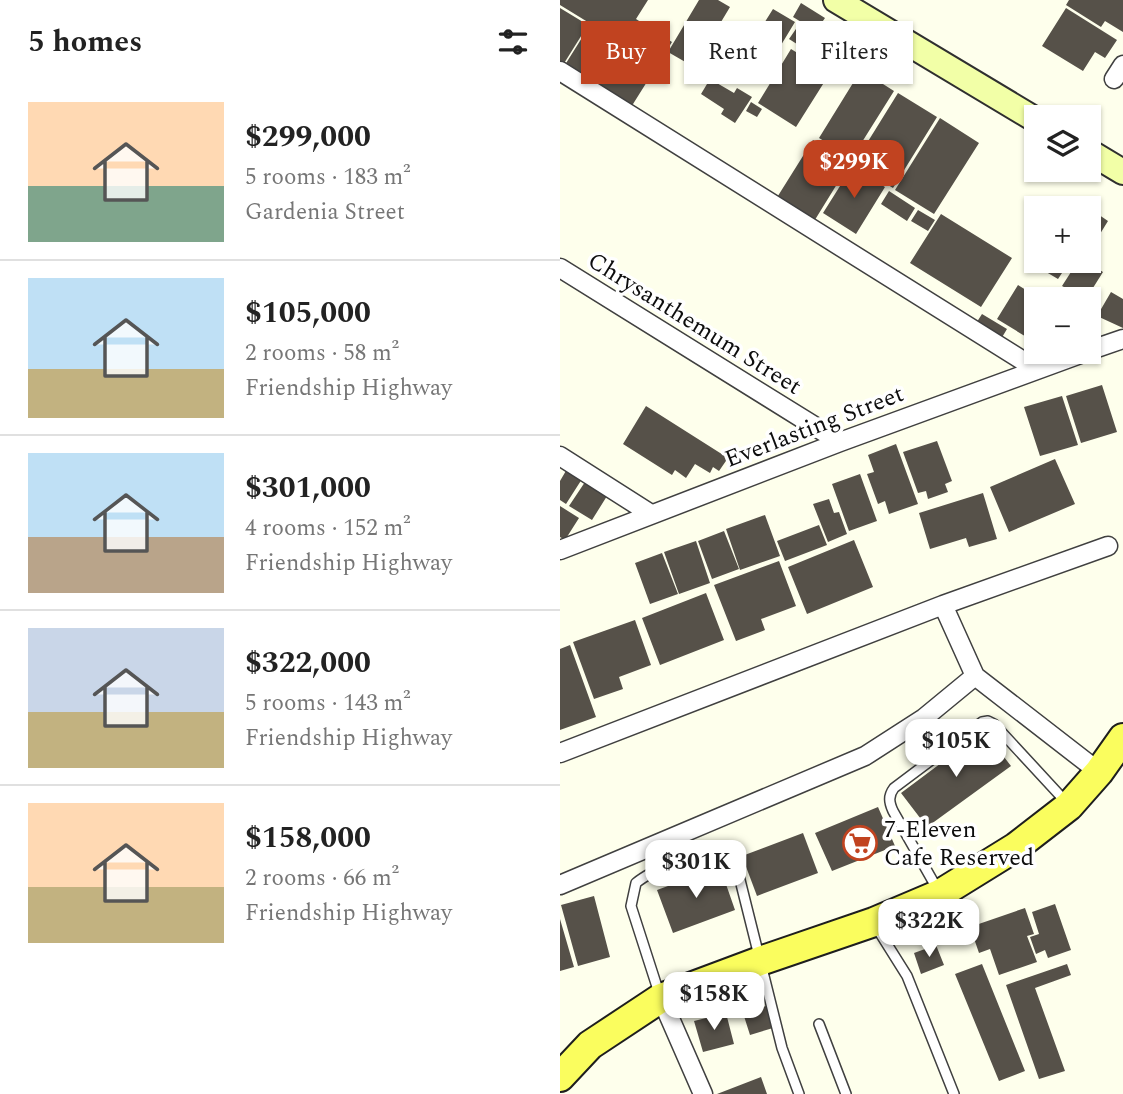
<!DOCTYPE html>
<html lang="en">
<head>
<meta charset="utf-8">
<style>
	:root { --surface:#fff; --page:#f2f2f2; --text:#222; --muted:#767676; --line:#e0e0e0; --accent:#c14320 }
	body { margin:0; font-family:Spectral,serif; background:var(--page); color:var(--text); height:100vh; display:flex; flex-direction:column; font-size:26px; white-space:nowrap }
	* { box-sizing:border-box; margin:0 }
	p { font-size:23px; color:var(--muted) }
	.icon { flex:none; width:38px; height:38px; fill:none; stroke:currentColor; stroke-width:2; stroke-linecap:round; stroke-linejoin:round }
	.map { position:relative; flex:1; overflow:hidden }
	.side { display:flex; flex-direction:column; background:var(--surface); width:560px }
	.side>* { flex:none }
	.banner { position:absolute; left:21px; top:21px; width:436px; height:63px; display:flex; gap:14px }
	.tools { position:absolute; left:464px; top:105px; display:grid; gap:14px }
	.tools a { display:grid; place-items:center; width:77px; height:77px; border-radius:0px; background:var(--surface); box-shadow:0 2px 5px #0004; font-size:35px }
	.price { position:absolute; translate:-50% -60px; padding:0 16px; border-radius:14px; background:#fff; color:#222; font-size:23px; line-height:46px; filter:drop-shadow(0 2px 4px #0008) }
	.price::after { content:''; position:absolute; left:50%; top:42px; width:21px; height:16px; margin-left:-10px; background:inherit; clip-path:polygon(0 0,100% 0,50% 100%) }
	.price.current { background:var(--accent); color:#fff }
	ul { padding:0; list-style:none }
	li { display:flex; align-items:center; gap:21px; height:175px; padding:0 28px }
	li+li { border-top:2px solid var(--line) }
	li span { display:grid; place-items:center; flex:none; width:196px; height:140px; border-radius:0px; color:#555 }
	li>.icon { margin-inline-start:auto }
	span .icon { width:84px; height:84px; fill:#fffc; stroke-width:1 }
	li b { font-size:30px }
	h2 { display:flex; justify-content:space-between; align-items:center; height:84px; padding:0 28px; font-size:30px }
	.tag { padding:0 24px; border-radius:0px; background:var(--surface); box-shadow:0 2px 5px #0004; font-size:24px; line-height:63px }
	.tag.current { background:var(--accent); color:#fff }
	main { display:flex; flex:1; min-height:0 }
	.map>svg:first-child { display:block }
</style>
</head>
<body>
<main>
<section class="side">
<h2>5 homes<svg class="icon" aria-label="filters" viewBox="0 0 24 24"><path d="M4 7h16M4 17h16"/><circle cx="9" cy="7" r="2"/><circle cx="15" cy="17" r="2"/></svg></h2>
<ul>
<li><span style="background:linear-gradient(#ffd9b3 60%,#7fa58c 0)"><svg class="icon" aria-label="home" viewBox="0 0 24 24"><path d="M3 11l9-7 9 7M6 9v11h12V9"/></svg></span><div><b>$299,000</b><p>5 rooms · 183 m²</p><p>Gardenia Street</p></div></li>
<li><span style="background:linear-gradient(#bfe0f5 65%,#c2b280 0)"><svg class="icon" aria-label="home" viewBox="0 0 24 24"><path d="M3 11l9-7 9 7M6 9v11h12V9"/></svg></span><div><b>$105,000</b><p>2 rooms · 58 m²</p><p>Friendship Highway</p></div></li>
<li><span style="background:linear-gradient(#bfe0f5 60%,#b9a48a 0)"><svg class="icon" aria-label="home" viewBox="0 0 24 24"><path d="M3 11l9-7 9 7M6 9v11h12V9"/></svg></span><div><b>$301,000</b><p>4 rooms · 152 m²</p><p>Friendship Highway</p></div></li>
<li><span style="background:linear-gradient(#c9d6e8 60%,#c2b280 0)"><svg class="icon" aria-label="home" viewBox="0 0 24 24"><path d="M3 11l9-7 9 7M6 9v11h12V9"/></svg></span><div><b>$322,000</b><p>5 rooms · 143 m²</p><p>Friendship Highway</p></div></li>
<li><span style="background:linear-gradient(#ffd9b3 60%,#c2b280 0)"><svg class="icon" aria-label="home" viewBox="0 0 24 24"><path d="M3 11l9-7 9 7M6 9v11h12V9"/></svg></span><div><b>$158,000</b><p>2 rooms · 66 m²</p><p>Friendship Highway</p></div></li>
</ul>
</section>
<div class="map">
<svg width="563" height="1094" viewBox="0 0 563 1094">
	<rect width="100%" height="100%" fill="#feffec"/>
	<path fill="#565149" d="M0 0H88L76 19 112 42 68 112 33 90 62 43 0 5Z
		M139 0H158L170 7 134 67 108 52Z
		M509 0H563V32L545 21 541 27 506 5Z
		M241 3 265 18 256 31 233 17Z
		M0 8 28 25 3 65 0 63Z
		M506 8 557 40 545 58 535 52 523 71 482 46Z
		M213 9 235 22 218 50 196 36Z
		M30 25 58 43 40 73 23 65 40 75 32 87 3 68Z
		M238 26 249 32 240 46 229 39Z
		M252 32 275 46 265 62 242 48Z
		M231 49 270 73 236 127 198 103Z
		M301 70 334 91 292 158 259 138Z
		M150 79 174 93 177 88 192 97 175 123 161 114 164 109 141 94Z
		M338 93 377 117 333 188 294 164Z
		M191 102 202 109 197 117 186 111Z
		M380 118 419 143 374 214 335 190Z
		M253 140 290 163 253 223 216 199Z
		M292 167 325 187 296 234 263 213Z
		M329 191 355 208 347 221 321 204Z
		M523 204 548 221 535 242 528 238V208H521Z
		M358 210 375 220 368 231 351 221Z
		M381 214 452 258 421 307 350 263Z
		M479 261H510L498 279 476 266Z
		M518 261H525L543 272 526 299 502 286Z
		M458 285 480 299H476V325L468 338 437 319Z
		M551 292 563 299V328L537 316Z
		M422 314 447 329 438 344 413 328Z
		M542 385 557 432 521 443 506 396Z
		M502 396 518 445 480 456 464 407Z
		M86 406 168 458 159 471 153 467 150 473 135 464 126 478 115 470 112 475 63 444Z
		M377 441 392 481 385 484 388 492 368 499 366 491 358 493 343 452Z
		M336 444 358 504 329 514 325 501 318 504 307 474 314 472 308 455Z
		M495 459 515 504 449 532 430 487Z
		M7 469 22 479 6 504 0 500V481Z
		M300 474 317 521 289 531 272 484Z
		M25 482 47 496 32 520 9 506Z
		M423 493 437 539 409 547 406 538 370 549 359 513Z
		M269 499 274 513 279 512 287 534 268 542 253 504Z
		M0 506 19 518 5 540 0 537Z
		M205 515 220 556 180 570 166 529Z
		M259 525 267 545 225 561 217 541Z
		M164 531 179 569 152 579 138 541Z
		M294 540 313 587 247 614 228 567Z
		M136 541 150 583 119 594 104 552Z
		M102 553 118 594 90 604 75 563Z
		M219 561 236 606 201 619 205 630 176 641 154 585Z
		M146 593 164 640 100 665 82 618Z
		M75 620 91 665 59 677 63 689 34 699 13 642Z
		M10 645 36 717 0 730V649Z
		M424 731 451 766 367 827 341 793Z
		M318 807 335 846 272 871 255 833Z
		M243 833 258 873 197 896 182 856Z
		M160 867 175 910 113 933 97 890Z
		M34 896 50 957 18 966 1 905Z
		M495 904 511 950 488 958 485 950 476 954 470 937 479 934 472 912Z
		M465 908 474 934 467 936 477 962 439 975 430 949 419 953 410 927Z
		M0 919 14 967 0 971Z
		M376 945 384 965 361 974 354 953Z
		M422 964 465 1071 439 1081 395 974Z
		M507 964 511 975 475 988 505 1071 479 1079 446 985Z
		M206 1006 213 1028 190 1035 183 1013Z
		M166 1013 174 1044 143 1052 134 1021Z
		M201 1077 207 1094H157Z"/>
	<g fill="none" stroke-linecap="round" stroke-linejoin="round">
		<g stroke="#404040" stroke-width="12">
			<path id="lane" d="M379 892 333 811C329 802 328 796 334 788L422 722 428 721 434 724 506 802
				M315 925 347 976 394 1094
				M100 996 71 906 76 883C88 873 143 845 157 847 165 848 170 855 175 860L222 1048 239 1094
				M259 1024 286 1094"/>
		</g>
		<g stroke="#404040" stroke-width="21">
			<path id="street" d="M0 71 476 369
				M554 79 563 65
				M0 268 280 442
				M528 351 563 339
				M0 456 91 514
				M0 550 280 442 526 352
				M383 605 415 676 539 772
				M0 753 383 605 548 546
				M0 885 305 756 364 718 415 676
				M101 998 143 1094"/>
		</g>
		<g stroke="#2f2f2f" stroke-width="28">
			<path id="secondary" d="M276 0 476 120
				M528 151 563 172"/>
		</g>
		<g stroke="#1e1e1e" stroke-width="32">
			<path id="primary" d="M0 1077 30 1045 101 998 200 961 314 922 380 894 456 847 509 806 539 772 563 738"/>
		</g>
		<use href="#lane" stroke="#fff" stroke-width="9"/>
		<use href="#street" stroke="#fff" stroke-width="18"/>
		<use href="#secondary" stroke="#f2ffa7" stroke-width="24"/>
		<use href="#primary" stroke="#fafd5e" stroke-width="28"/>
	</g>
	<defs>
		<g id="supermarket-ring" transform="scale(1.75)"><circle r="9.5" fill="#fff" stroke="#c14320" stroke-width="1.5"/><path d="M-6-5.5h2.5l.6 2H6L4.5 2H-2.5L-4.4-4H-6ZM-1.5 3.2a1.3 1.3 0 1 0 .1 0ZM3 3.2a1.3 1.3 0 1 0 .1 0Z" fill="#c14320"/></g>
	</defs>
	<g fill-rule="evenodd">
		<use href="#supermarket-ring" x="300" y="843"/>
	</g>
	<g text-anchor="middle" stroke-width="7" stroke-linejoin="round" paint-order="stroke">
		<g font-size="24" fill="#0d0d0d" stroke="#fff">
			<text transform="translate(135 323) rotate(32)" y="8">Chrysanthemum Street</text>
			<text transform="translate(254 426) rotate(-21)" y="8">Everlasting Street</text>
		</g>
		<g font-size="24" fill="#0d0d0d" stroke="#fff" text-anchor="start">
			<text x="324" y="837">7-Eleven<tspan x="324" dy="28">Cafe Reserved</tspan></text>
		</g>
	</g>
</svg>
<div class="tools">
<a><svg class="icon" aria-label="layers" viewBox="0 0 24 24"><path d="M12 4l9 5-9 5-9-5zM3 14l9 5 9-5"/></svg></a>
<a>+</a>
<a>−</a>
</div>
<b class="price current" style="left:294px;top:200px">$299K</b>
<b class="price" style="left:396px;top:779px">$105K</b>
<b class="price" style="left:136px;top:900px">$301K</b>
<b class="price" style="left:369px;top:959px">$322K</b>
<b class="price" style="left:154px;top:1032px">$158K</b>
<div class="banner">
<a class="tag current">Buy</a>
<a class="tag">Rent</a>
<a class="tag">Filters</a>
</div>
</div>
</main>
</body>
</html>
